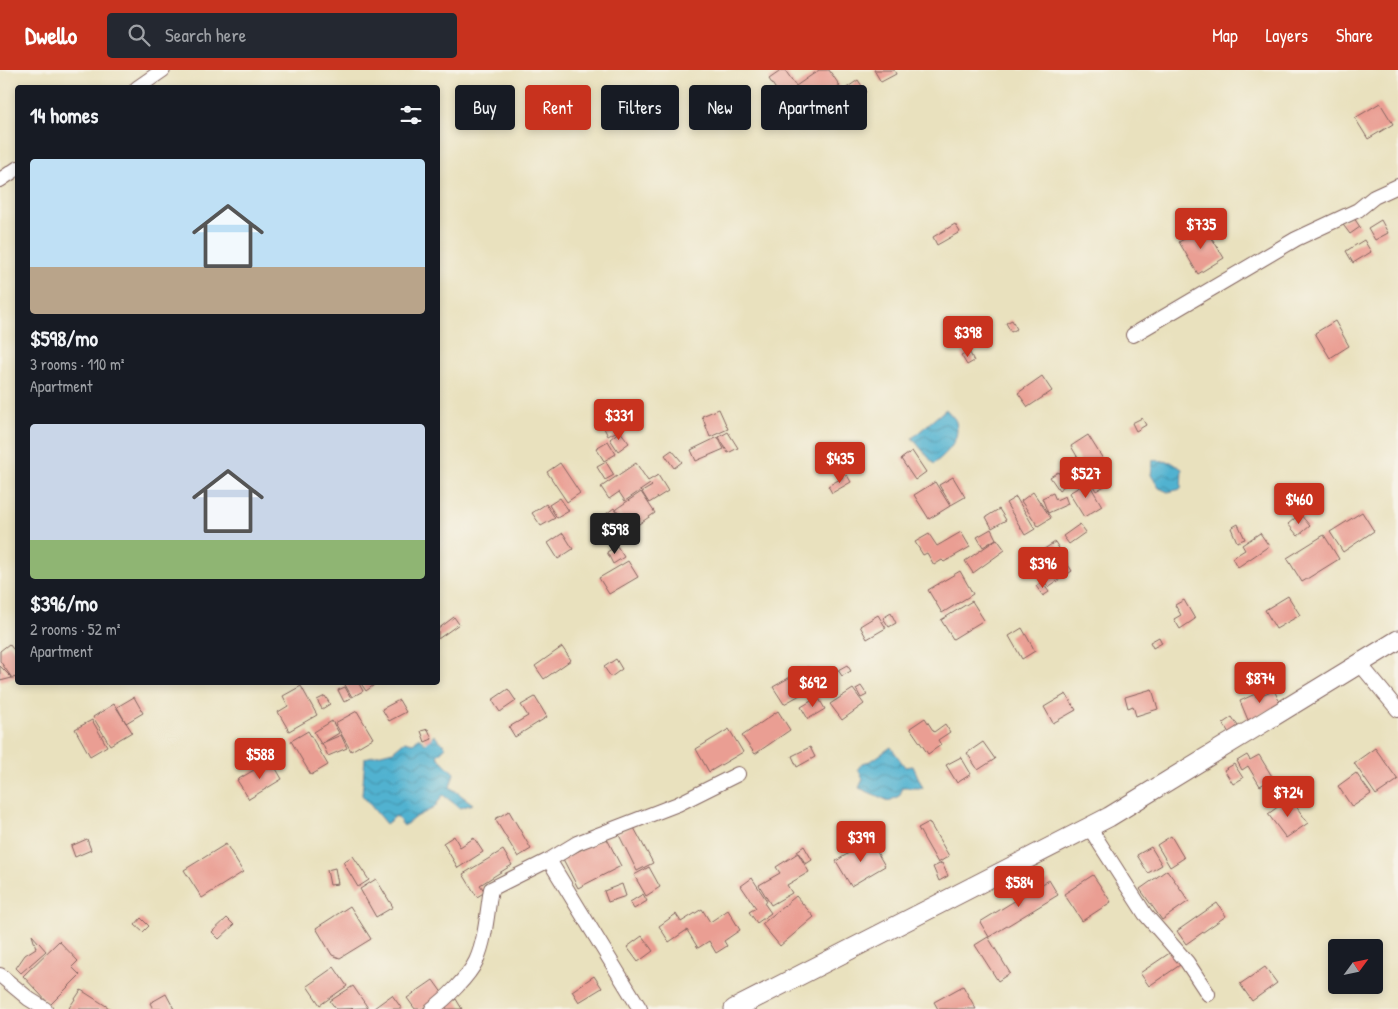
<!DOCTYPE html>
<html lang="en">
<head>
<meta charset="utf-8">
<style>
	:root { --surface:#171b24; --page:#242831; --text:#f1f3f6; --muted:#9ea1a6; --accent:#c8321e }
	body { margin:0; font-family:"Patrick Hand",sans-serif; background:var(--page); color:var(--text); height:100vh; display:flex; flex-direction:column; font-size:19px; white-space:nowrap }
	* { box-sizing:border-box; margin:0 }
	p { font-size:16px; color:var(--muted) }
	.icon { flex:none; width:28px; height:28px; fill:none; stroke:currentColor; stroke-width:2; stroke-linecap:round; stroke-linejoin:round }
	.map { position:relative; flex:1; overflow:hidden }
	.details { position:absolute; left:15px; top:15px; width:425px; height:600px; display:flex; flex-direction:column; background:var(--surface); border-radius:5px; box-shadow:0 2px 8px #0003 }
	.details>* { flex:none }
	.guide { position:absolute; left:455px; top:15px; width:475px; height:45px; display:flex; gap:10px }
	.needle { width:32px; rotate:57deg }
	.fabs { position:absolute; left:1328px; top:869px; display:grid; gap:10px }
	.fabs a { display:grid; place-items:center; width:55px; height:55px; border-radius:5px; background:var(--surface); box-shadow:0 2px 8px #0003; font-size:25px }
	.price { position:absolute; translate:-50% -42px; padding:0 11px; border-radius:5px; background:var(--accent); color:#fff; font-size:16px; line-height:32px; filter:drop-shadow(0 1px 2px #0008) }
	.price::after { content:''; position:absolute; left:50%; top:30px; width:15px; height:11px; margin-left:-8px; background:inherit; clip-path:polygon(0 0,100% 0,50% 100%) }
	.price.active { background:#222; color:#fff }
	ul { padding:0; list-style:none }
	li { display:grid; align-content:center; gap:10px; height:265px; padding:0 15px }
	li span { display:grid; place-items:center; height:155px; border-radius:5px; color:#555 }
	li>.icon { margin-inline-start:auto }
	span .icon { width:90px; height:90px; fill:#fffc; stroke-width:1 }
	li b { font-size:21px }
	h2 { display:flex; justify-content:space-between; align-items:center; height:60px; padding:0 15px; font-size:21px }
	.chip { padding:0 18px; border-radius:5px; background:var(--surface); box-shadow:0 2px 8px #0003; font-size:18px; line-height:45px }
	.chip.active { background:var(--accent); color:#fff }
	header { display:flex; align-items:center; gap:30px; box-sizing:border-box; height:70px; padding:0 25px; background:var(--accent); color:#fff }
	header strong { font-size:24px }
	nav { display:flex; gap:28px; margin-inline-start:auto; font-size:18px }
	.search { width:350px; height:45px; background:var(--page); display:flex; align-items:center; gap:12px; box-sizing:border-box; padding:0 18px; border-radius:5px; color:var(--muted); font-size:19px }
	.map>svg:first-child { display:block }
</style>
</head>
<body>
<header>
<strong>Dwello</strong>
<div class="search"><svg class="icon" aria-label="search" viewBox="0 0 24 24"><circle cx="10" cy="10" r="6"/><path d="M15 15l6 6"/></svg>Search here</div>
<nav><a>Map</a><a>Layers</a><a>Share</a></nav>
</header>
<div class="map">
<svg width="1398" height="939" viewBox="0 0 1398 939">
	<defs>
		<pattern id="water-waves" width="16" height="10" patternUnits="userSpaceOnUse" patternTransform="scale(1.25)"><rect width="16" height="10" fill="#51b2d0"/><path d="M0 5q4-4 8 0t8 0" fill="none" stroke="#4590a9"/></pattern>
	</defs>
	<rect width="100%" height="100%" fill="#f7f3e8"/>
	<filter id="ink" filterUnits="userSpaceOnUse"><feTurbulence type="fractalNoise" baseFrequency=".02" numOctaves="2"/><feDisplacementMap in="SourceGraphic" scale="10" xChannelSelector="R" yChannelSelector="G"/><feConvolveMatrix kernelMatrix="1 2 1 2 8 2 1 2 1" color-interpolation-filters="sRGB"/></filter>
	<filter id="wash" filterUnits="userSpaceOnUse"><feTurbulence type="fractalNoise" baseFrequency=".0096" numOctaves="4" result="noise"/><feDisplacementMap in="SourceGraphic" scale="20" xChannelSelector="R" yChannelSelector="G"/><feGaussianBlur stdDeviation="1.12" result="paint"/><feColorMatrix in="noise" values="0 0 0 0 0 0 0 0 0 0 0 0 0 0 0 0 0 1.4 0 .05"/><feComposite in="paint" operator="in"/></filter>
	<g filter="url(#wash)">
		<rect width="100%" height="100%" fill="#e9e1be"/>
		<path fill="url(#water-waves)" stroke="#4e687e" d="M946 339C949 343 955 348 956 352 961 372 946 383 934 394L912 368Z
			M1153 390 1171 392 1182 399 1181 419 1168 422 1159 418 1151 405Z
			M434 665 446 677 437 686 454 703 450 717 473 734 460 738 443 725 434 738 414 748 404 756 396 746 386 754 362 725 365 688 393 681 405 671 413 673 419 667 425 674Z
			M891 677 905 697 913 696 923 718H903L899 726 889 731 859 718 863 709 858 699 862 693 871 691Z"/>
		<g id="blocks">
			<path fill="#ea9e93" d="M782 0H785L796 16 819 0H829L840 16 795 48 769 9Z
				M874 0H894L896 4 881 12Z
				M858 10 866 22 852 31 845 19Z
				M1380 33 1393 54 1368 69 1355 48Z
				M1352 145 1360 157 1350 164 1341 152Z
				M1381 150 1388 163 1375 170 1368 158Z
				M955 154 960 162 937 175 933 167Z
				M1205 157 1224 188 1198 204 1179 172Z
				M1364 170 1371 182 1353 193 1346 181Z
				M1012 250 1017 259 1011 262 1006 253Z
				M1335 251 1349 276 1330 288 1315 263Z
				M969 281 974 291 967 295 961 285Z
				M1042 306 1052 321 1028 337 1018 323Z
				M719 339 728 359 710 367 702 346Z
				M621 343 627 356 608 366 601 352Z
				M1142 348 1146 355 1136 361 1132 353Z
				M620 361 629 373 618 381 610 369Z
				M728 362 738 378 728 383 719 367Z
				M1088 365 1108 397 1098 403 1093 395 1085 400 1071 376Z
				M718 367 724 379 696 391 691 380Z
				M608 371 616 384 604 391 596 378Z
				M672 380 682 392 674 398 665 385Z
				M912 381 926 402 915 410 901 389Z
				M606 392 614 405 605 410 597 397Z
				M560 393 580 423 567 432 547 402Z
				M636 393 648 411 658 405 668 421 649 433 642 422 652 416 650 414 625 431 619 422 609 429 601 417Z
				M1058 402 1067 414 1059 420 1050 407Z
				M847 405 851 412 832 423 828 416Z
				M953 407 965 427 951 435 939 415Z
				M1101 407 1106 415 1096 421 1091 412Z
				M935 412 950 436 929 449 914 425Z
				M1088 412 1102 436 1084 447 1069 423Z
				M641 422 655 443 630 460 616 439Z
				M1033 422 1051 448 1038 456 1021 431Z
				M1053 423 1056 430 1065 426 1068 434 1048 443 1042 428Z
				M1016 427 1035 459 1025 465 1006 433Z
				M560 428 569 441 557 448 549 435Z
				M546 434 555 448 541 456 532 443Z
				M614 438 629 460 621 466 606 444Z
				M999 439 1006 450 992 458 986 447Z
				M1362 442 1374 461 1343 482 1330 462Z
				M1300 444 1310 456 1298 466 1288 454Z
				M1080 454 1086 462 1069 474 1063 466Z
				M1238 454 1245 469 1237 472 1231 458Z
				M991 459 996 469 983 477 977 467Z
				M961 462 970 477 944 492 942 490 934 495 927 483 923 485 915 472 929 464 937 476Z
				M563 463 573 479 558 489 548 473Z
				M1260 463 1269 476 1238 497 1232 488 1245 480 1242 475Z
				M1324 465 1339 489 1302 512 1287 488Z
				M997 469 1005 480 973 503 965 491Z
				M1055 472 1062 483 1039 498 1032 487Z
				M617 476 624 487 613 494 607 482Z
				M1063 487 1072 501 1048 517 1039 503Z
				M628 491 638 507 609 524 599 508Z
				M960 501 973 524 942 543 928 520Z
				M1042 512 1049 522 1043 526 1036 516Z
				M1288 526 1300 545 1276 559 1265 540Z
				M1184 530 1195 549 1180 559 1174 549 1181 545 1175 535Z
				M972 531 984 550 953 569 941 550Z
				M891 543 896 553 889 557 883 548Z
				M878 545 886 558 867 569 860 556Z
				M454 547 459 554 438 569V559Z
				M1022 558 1035 581 1022 589 1009 566Z
				M1159 567 1162 573 1153 578 1150 572Z
				M9 574 18 585V607L12 608 0 611V596L12 608 0 591V581Z
				M562 577 571 590 544 609 535 596Z
				M616 589 622 599 611 607 604 597Z
				M847 595 851 601 842 606 838 600Z
				M808 597 818 615 784 634 773 617Z
				M345 612H358L363 621 352 627 344 613Z
				M360 612H378L366 621Z
				M301 616 317 645 289 661 278 642 288 636 283 626Z
				M861 616 867 625 861 628 856 619Z
				M345 617 351 628 344 632 338 620Z
				M508 619 516 631 500 642 492 630Z
				M853 619 864 634 842 650 830 634Z
				M1152 619 1158 639 1136 646 1133 636 1128 638 1125 627Z
				M1274 620 1281 635 1248 650 1240 631 1255 624 1256 627Z
				M1066 624 1076 640 1053 653 1044 637Z
				M325 626 330 634 322 639 317 630Z
				M134 627 143 643 126 653 117 637Z
				M535 627 547 647 515 667 509 657 528 646 521 635Z
				M818 627 825 639 808 649 801 637Z
				M399 630 406 642 389 651 382 639Z
				M114 634 132 662 110 675 93 647Z
				M357 641 373 668 351 681 335 653Z
				M778 641 790 660 755 684 742 666Z
				M1232 647 1238 656 1229 663 1223 653Z
				M925 648 934 662 945 654 950 662 938 670 941 675 928 684 910 658Z
				M92 650 107 676 90 686 75 659Z
				M332 651 339 663 321 674 314 662Z
				M428 659 432 669 425 672 421 661Z
				M729 659 743 682 709 702 696 679Z
				M308 661 328 695 311 705 291 671Z
				M341 665 347 678 328 686 322 673Z
				M983 672 995 689 978 700 967 683Z
				M810 677 815 687 797 697 792 686Z
				M1375 678 1398 710 1376 725 1354 693Z
				M1247 685 1250 690 1259 685 1273 708 1260 716 1248 696 1242 700 1237 691Z
				M961 687 971 704 957 713 946 695Z
				M271 690 282 709 249 729 237 710Z
				M1234 694 1243 708 1233 714 1224 700Z
				M1356 703 1371 724 1352 737 1338 716Z
				M1290 728 1308 753 1286 768 1268 744Z
				M509 741 531 779 518 787 495 749Z
				M929 752 949 786 938 793 918 758Z
				M633 756 653 793 637 801 618 763Z
				M454 766 460 777 474 768 483 782 458 798 443 773Z
				M1171 766 1184 788 1170 797 1157 775Z
				M606 767 621 796 578 818 563 789Z
				M87 769 91 780 75 787 71 776Z
				M870 770 885 796 851 816 836 791Z
				M226 774 243 802 202 828 184 800Z
				M804 776 812 790 806 794 797 781Z
				M1151 777 1162 795 1148 803 1137 785Z
				M503 780 512 795 480 815 485 822 477 827 463 804Z
				M798 783 809 802 787 815 792 823 771 835 759 815 780 803 776 797Z
				M353 786 369 810 358 817 343 792Z
				M942 793 948 806 939 811 933 797Z
				M649 797 660 817 646 826 634 805Z
				M335 798 338 814 330 815 327 800Z
				M1167 800 1189 831 1162 850 1140 819Z
				M1093 805 1111 832 1082 851 1064 824Z
				M752 808 767 831 764 833 771 843 757 853 749 842 756 838 741 816Z
				M376 809 393 837 376 847 360 819Z
				M1049 810 1058 825 989 867 980 852Z
				M622 814 626 826 608 832 604 821Z
				M643 824 647 831 634 839 630 832Z
				M796 826 814 847 780 876 762 854Z
				M1217 833 1226 846 1186 874 1177 861Z
				M350 836 371 869 340 888 332 885 316 858Z
				M702 839 710 852 728 840 740 860 724 871 727 876 716 883 709 871 698 878 687 860 669 872 659 856 676 844 681 852Z
				M141 848 149 856 143 862 135 855Z
				M227 848 234 855 219 869 212 862Z
				M32 865 46 881 21 903 16 898 25 885 36 878Z
				M642 866 653 881 638 892 627 877Z
				M988 867 1010 903 998 911 975 875Z
				M59 871 78 891 72 897 80 905 50 935 23 906Z
				M1177 878 1186 891 1149 916 1140 903Z
				M334 897 347 916 320 935 307 916Z
				M1265 897 1277 913 1252 931 1240 914Z
				M594 906 602 918 579 932 572 921Z
				M433 910 443 924 422 939H415L407 928Z
				M353 916 368 938 336 939 330 931Z
				M963 916 976 939H938L934 932Z
				M81 920 111 939H71L69 938Z
				M166 924 174 939H153L150 933Z
				M392 925 402 939H374V938Z
				M456 929 462 939H447L445 936Z"/>
		</g>
	</g>
	<g filter="url(#ink)">
		<use href="#blocks" fill-opacity="0" stroke="#82635e" stroke-width="1"/>
		<g fill="none" stroke-linecap="round" stroke-linejoin="round">
			<g stroke="#82635e" stroke-width="16">
				<path id="minor" d="M137 18 163 0
					M0 110 18 98
					M1133 265 1296 169 1358 140 1374 127 1398 116
					M1360 594 1398 640
					M1089 757 1145 844 1187 892 1208 924
					M549 790 640 939
					M0 905 29 929 45 939
					M432 939C446 929 469 906 476 891 486 869 487 842 491 819L549 790 577 773 678 734 738 704"/>
			</g>
			<g stroke="#82635e" stroke-width="21">
				<path id="secondary" d="M734 939 1109 747 1398 570"/>
			</g>
			<use href="#minor" stroke="#fff" stroke-width="14"/>
			<use href="#secondary" stroke="#fff" stroke-width="19"/>
		</g>
	</g>
</svg>
<div class="fabs">
<a><svg class="needle" viewBox="-14 -14 28 28"><path d="M0-13l5 13h-10z" fill="#e53935"/><path d="M0 13l5-13h-10z" fill="#9ea1a6"/></svg></a>
</div>
<b class="price" style="left:1201px;top:180px">$735</b>
<b class="price" style="left:968px;top:288px">$398</b>
<b class="price" style="left:619px;top:371px">$331</b>
<b class="price" style="left:840px;top:414px">$435</b>
<b class="price" style="left:1086px;top:429px">$527</b>
<b class="price" style="left:1299px;top:455px">$460</b>
<b class="price active" style="left:615px;top:485px">$598</b>
<b class="price" style="left:1043px;top:519px">$396</b>
<b class="price" style="left:1260px;top:634px">$874</b>
<b class="price" style="left:813px;top:638px">$692</b>
<b class="price" style="left:260px;top:710px">$588</b>
<b class="price" style="left:1288px;top:748px">$724</b>
<b class="price" style="left:861px;top:793px">$399</b>
<b class="price" style="left:1019px;top:838px">$584</b>
<div class="guide">
<a class="chip">Buy</a>
<a class="chip active">Rent</a>
<a class="chip">Filters</a>
<a class="chip">New</a>
<a class="chip">Apartment</a>
</div>
<section class="details">
<h2>14 homes<svg class="icon" aria-label="filters" viewBox="0 0 24 24"><path d="M4 7h16M4 17h16"/><circle cx="9" cy="7" r="2"/><circle cx="15" cy="17" r="2"/></svg></h2>
<ul>
<li><span style="background:linear-gradient(#bfe0f5 70%,#b9a48a 0)"><svg class="icon" aria-label="home" viewBox="0 0 24 24"><path d="M3 11l9-7 9 7M6 9v11h12V9"/></svg></span><div><b>$598/mo</b><p>3 rooms · 110 m²</p><p>Apartment</p></div></li>
<li><span style="background:linear-gradient(#c9d6e8 75%,#8fb573 0)"><svg class="icon" aria-label="home" viewBox="0 0 24 24"><path d="M3 11l9-7 9 7M6 9v11h12V9"/></svg></span><div><b>$396/mo</b><p>2 rooms · 52 m²</p><p>Apartment</p></div></li>
</ul>
</section>
</div>
</body>
</html>
